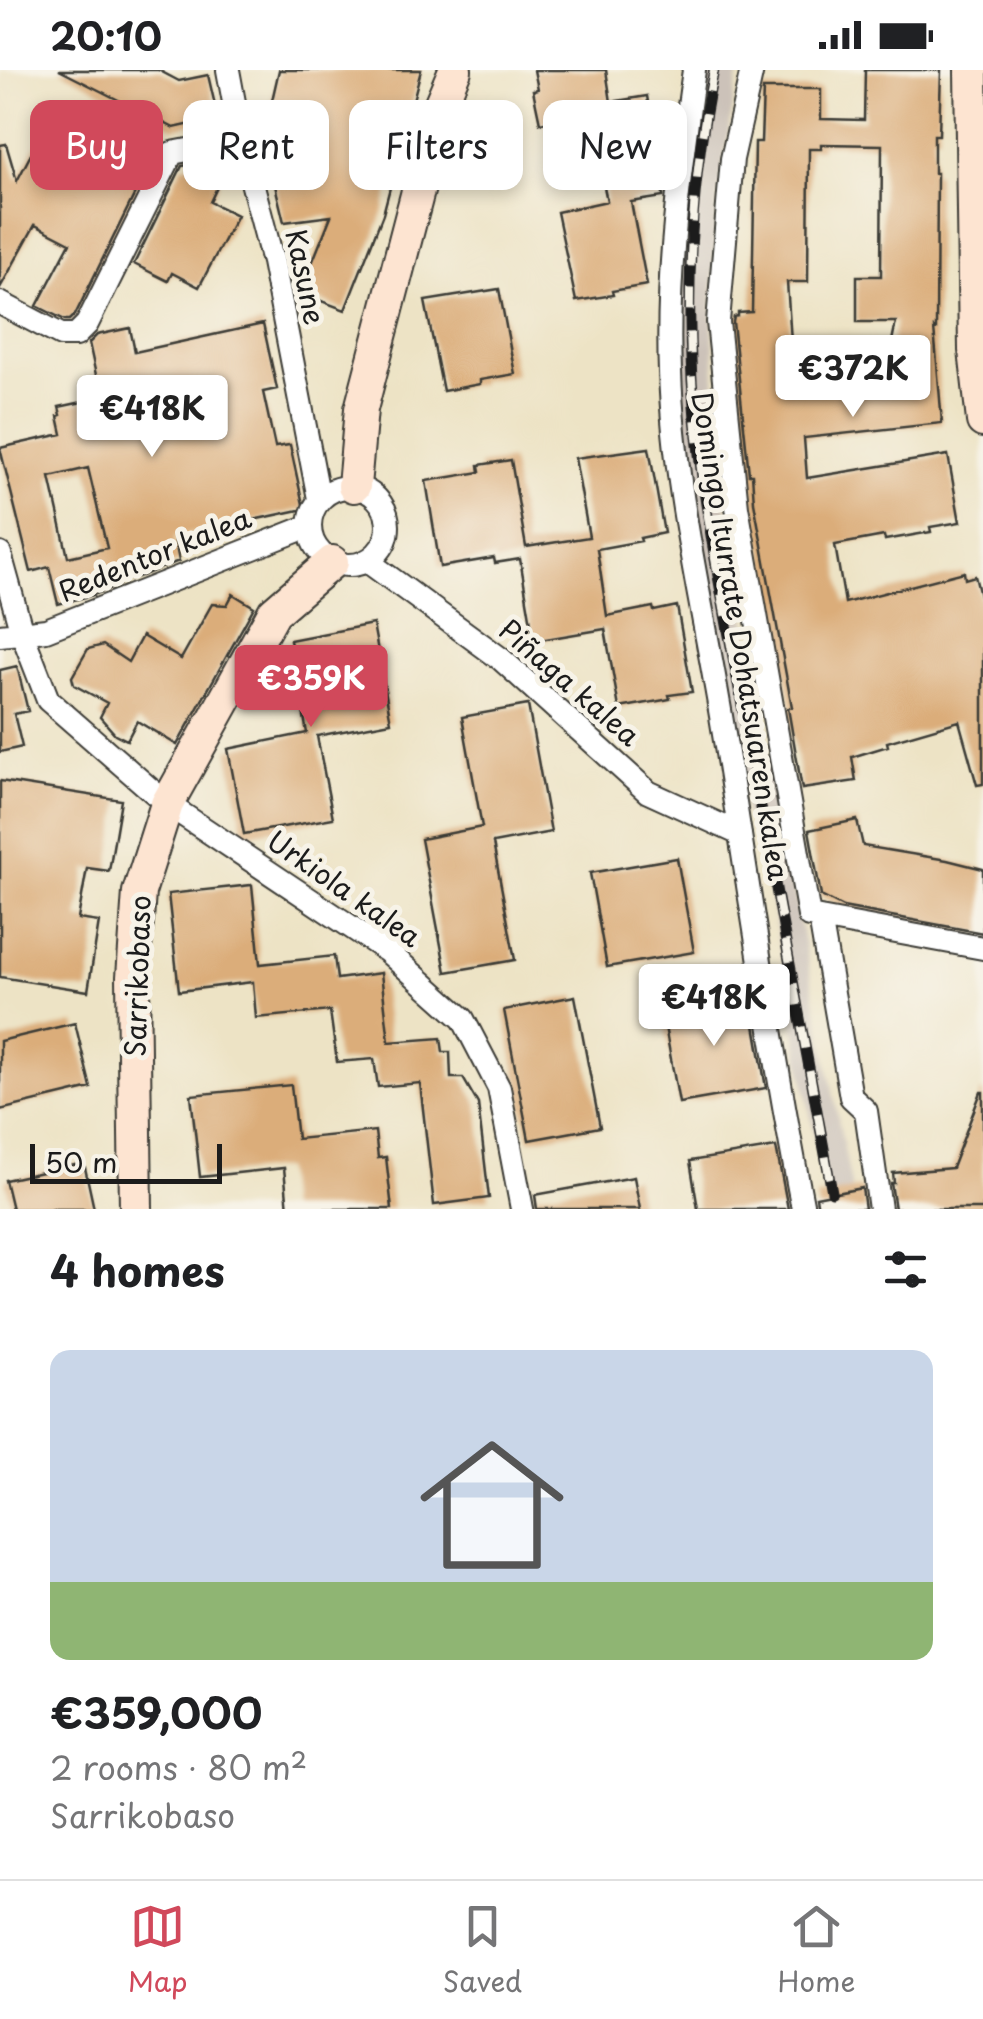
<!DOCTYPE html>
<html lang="en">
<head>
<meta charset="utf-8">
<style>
	:root { --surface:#fff; --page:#f6f6f6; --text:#202124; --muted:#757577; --line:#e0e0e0; --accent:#d1495b }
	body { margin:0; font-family:"Playpen Sans",sans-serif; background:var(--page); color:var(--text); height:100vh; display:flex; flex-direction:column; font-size:38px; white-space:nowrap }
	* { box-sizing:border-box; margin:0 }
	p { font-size:32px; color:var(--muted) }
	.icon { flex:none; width:55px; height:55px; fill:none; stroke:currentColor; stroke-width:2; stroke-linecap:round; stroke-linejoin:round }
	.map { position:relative; height:1139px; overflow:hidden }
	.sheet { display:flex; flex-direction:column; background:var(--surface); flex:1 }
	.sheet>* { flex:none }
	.hud { position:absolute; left:30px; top:30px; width:925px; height:90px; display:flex; gap:20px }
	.scale { position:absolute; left:30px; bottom:25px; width:192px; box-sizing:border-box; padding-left:10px; border:5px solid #1c1c1c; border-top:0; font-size:28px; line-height:35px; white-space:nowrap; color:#1c1c1c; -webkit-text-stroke:8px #f7f3e8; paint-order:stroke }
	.price { position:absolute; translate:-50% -85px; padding:0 22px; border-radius:10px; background:#fff; color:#222; font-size:32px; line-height:65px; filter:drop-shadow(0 2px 5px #0008) }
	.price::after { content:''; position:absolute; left:50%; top:60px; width:30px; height:22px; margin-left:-15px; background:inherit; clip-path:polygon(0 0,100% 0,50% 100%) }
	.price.on { background:var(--accent); color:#fff }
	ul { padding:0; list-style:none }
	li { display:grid; align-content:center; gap:20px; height:530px; padding:0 50px }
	li span { display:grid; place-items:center; height:310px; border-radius:20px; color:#555 }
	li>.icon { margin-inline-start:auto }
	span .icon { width:180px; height:180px; fill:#fffc; stroke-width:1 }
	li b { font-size:42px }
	h2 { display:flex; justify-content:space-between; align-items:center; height:120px; padding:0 50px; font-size:42px }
	.pill { padding:0 35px; border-radius:20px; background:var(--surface); box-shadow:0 5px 15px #0003; font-size:35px; line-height:90px }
	.pill.on { background:var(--accent); color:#fff }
	.status { display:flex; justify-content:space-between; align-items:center; height:70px; padding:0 50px; background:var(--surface); direction:ltr }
	.status svg { height:28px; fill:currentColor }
	.tabs { display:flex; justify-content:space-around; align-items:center; height:140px; border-top:2px solid var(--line); background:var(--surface); font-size:28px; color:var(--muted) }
	.tabs a { display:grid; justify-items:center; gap:5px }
	.tabs .on { color:var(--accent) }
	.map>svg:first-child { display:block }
</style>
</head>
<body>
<div class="status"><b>20:10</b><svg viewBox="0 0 49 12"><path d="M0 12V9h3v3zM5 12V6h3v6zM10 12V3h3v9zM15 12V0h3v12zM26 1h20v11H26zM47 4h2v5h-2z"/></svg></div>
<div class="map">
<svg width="983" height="1139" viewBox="0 0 983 1139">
	<rect width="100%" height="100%" fill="#f7f3e8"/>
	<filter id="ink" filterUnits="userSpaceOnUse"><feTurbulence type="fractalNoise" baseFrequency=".01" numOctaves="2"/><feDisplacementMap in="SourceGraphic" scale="20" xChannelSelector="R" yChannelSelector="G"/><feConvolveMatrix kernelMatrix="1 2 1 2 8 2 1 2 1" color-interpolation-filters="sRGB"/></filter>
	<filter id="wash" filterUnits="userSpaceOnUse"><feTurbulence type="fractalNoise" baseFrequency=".0048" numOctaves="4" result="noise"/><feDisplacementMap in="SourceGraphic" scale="40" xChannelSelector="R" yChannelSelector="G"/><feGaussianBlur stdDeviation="2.25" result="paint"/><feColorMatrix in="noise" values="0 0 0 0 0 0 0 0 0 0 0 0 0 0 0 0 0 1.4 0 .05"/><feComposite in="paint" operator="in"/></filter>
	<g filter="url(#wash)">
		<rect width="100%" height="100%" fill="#ede3c5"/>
		<path fill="#ccc2b9" d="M704 0H739L717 132 712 236 717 353 729 455 779 742 852 1120 825 1125 755 745 746 746 698 465 682 335 678 242 683 154Z"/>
		<g id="blocks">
			<path fill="#dbad7a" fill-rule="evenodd" d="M59 0H158L179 11 208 5 218 48 174 58Z
				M279 0H421L383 144 345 240 300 223 331 146 284 152 271 99 278 64 265 61Z
				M534 0H606L611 32 647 26 651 49H657L666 100 662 102 663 127 631 132 647 215 612 221 613 225 576 231 557 142 607 131 588 43 540 53 533 20 538 19Z
				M865 0H941L939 65H934V103H937L936 259 934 258 942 353 804 368 807 408 948 385 960 452 930 457 931 462 885 470 884 466 835 475 845 533 964 502 965 509 975 506 983 538V714L977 715 959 651 887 672 888 676 852 687 856 711 802 719 788 638 792 637 754 432 752 404H749L733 252 734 247 738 246V243L752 242 755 72H761L763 19H821V49L864 50ZM821 74 882 75 881 206H857V252H896L888 290 793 301 787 212H808L809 79H821Z
				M53 42 150 93 75 245 70 250H65L37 236 70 173 35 155 0 218V75L6 74 17 111Z
				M189 95 220 111 210 132 237 145 199 217 172 203 168 211 134 194 182 96Z
				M499 219 515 304 480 310V314L443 321 425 231Z
				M263 254 277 319 263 322 275 377 290 375 304 439 174 467 179 491 141 506 118 512 119 515 93 525 58 534 49 497 31 502 0 378 62 364 58 346 61 345 59 337 101 328 89 273 97 265 130 258 135 282ZM88 398 107 478 68 487 50 407Z
				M649 378 664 463 640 468 641 471 597 479 607 546 653 537 654 541 677 536 692 622 669 625 670 629 619 638 605 559 534 571 520 489 495 493 494 488 440 497 426 411 480 402 479 395 511 390 526 477 589 467 575 388Z
				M233 524 254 537 177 675 137 651 127 670 115 664 100 647 107 633 74 615 72 607 88 579 103 575 128 592 142 566 181 589 212 534 227 535Z
				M373 554 391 652 317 666 333 748 244 764 228 679 307 663 290 570Z
				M17 596 28 641 14 644 22 677 0 682V600Z
				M528 635 551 762 493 773 515 890 446 902 421 769 482 757 462 647Z
				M0 711 121 730 109 801 87 798 78 849 99 852 88 921 0 907Z
				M857 750 863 776 947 790 983 799V863L843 837 821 826 809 760Z
				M677 788 694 882 607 897 590 803Z
				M252 815 260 894 334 886 337 909 381 903 389 972 441 968 443 982H450L451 1008H463L478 1034 489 1128 434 1135 420 1013 378 1017 374 989 337 992 330 941 256 948 253 912 179 921 168 824Z
				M575 926 600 1057 529 1070 504 940Z
				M750 926 766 1018 679 1033 662 940Z
				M75 953 91 1018 0 1040V971Z
				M291 1015 297 1069 375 1061 378 1088 386 1087 392 1139H288L284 1098 200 1107 191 1025Z
				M981 1022H983V1139H895L891 1113H894L893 1103 952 1098Z
				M776 1077 788 1139H698L690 1091Z
				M84 1093 94 1139H12L5 1110Z
				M634 1107 640 1139H537L535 1125Z
				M862 1118 865 1139H818L816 1127Z"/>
		</g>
	</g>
	<g filter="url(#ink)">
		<use href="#blocks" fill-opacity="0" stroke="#3b3a35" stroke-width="2.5"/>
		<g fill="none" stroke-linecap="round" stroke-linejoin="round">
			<g stroke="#3b3a35" stroke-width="26">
				<path id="street" d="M228 0 241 70 273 192 319 429
					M694 0C680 99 666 201 670 302 674 418 702 532 721 646 748 810 771 975 803 1139
					M752 0 732 89 718 252 737 437 809 846 983 878
					M0 233 61 265H76L87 254 172 83 241 70
					M310 456a39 39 0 1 1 78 0a39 39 0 1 1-78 0Z
					M0 484 22 563 48 630 167 734 387 881 463 949 499 1018 522 1139
					M367 491 501 589 648 722 740 764
					M0 565 46 560 309 456
					M820 848 851 1027 866 1041 880 1139"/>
			</g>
			<g stroke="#3b3a35" stroke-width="36">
				<path id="secondary" d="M971 0 975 280 983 351
					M354 416 361 339 441 33 455 0
					M136 1139 133 907 139 822 167 734 274 542 332 492"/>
			</g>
			<use href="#street" stroke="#fff" stroke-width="22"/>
			<use href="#secondary" stroke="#fde4d1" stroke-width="32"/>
			<g stroke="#1c1c1c" stroke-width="11">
				<path id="rail" d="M714 0C688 125 683 257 699 384 711 479 731 573 748 667 776 819 804 970 832 1122"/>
			</g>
			<use href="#rail" stroke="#f7f3e8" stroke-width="8" stroke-dasharray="22" stroke-linecap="butt"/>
		</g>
	</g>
	<g text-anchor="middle" stroke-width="10" stroke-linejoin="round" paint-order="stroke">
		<g font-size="28" fill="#1c1c1c" stroke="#f7f3e8">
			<text transform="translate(305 207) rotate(78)" y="10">Kasune</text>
			<text transform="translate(155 485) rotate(-22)" y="10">Redentor kalea</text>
			<text transform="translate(740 566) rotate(81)" y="10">Domingo Iturrate Dohatsuaren kalea</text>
			<text transform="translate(569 613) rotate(41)" y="10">Piñaga kalea</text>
			<text transform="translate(344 819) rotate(35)" y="10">Urkiola kalea</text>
			<text transform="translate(138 906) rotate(-88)" y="10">Sarrikobaso</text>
		</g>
	</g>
</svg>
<div class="scale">50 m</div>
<b class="price" style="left:853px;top:350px">€372K</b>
<b class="price" style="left:152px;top:390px">€418K</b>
<b class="price on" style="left:311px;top:660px">€359K</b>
<b class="price" style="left:714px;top:979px">€418K</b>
<div class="hud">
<a class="pill on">Buy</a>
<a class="pill">Rent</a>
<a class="pill">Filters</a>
<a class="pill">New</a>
</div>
</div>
<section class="sheet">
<h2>4 homes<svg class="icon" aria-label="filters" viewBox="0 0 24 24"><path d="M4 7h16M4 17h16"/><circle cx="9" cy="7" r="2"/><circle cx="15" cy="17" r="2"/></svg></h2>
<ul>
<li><span style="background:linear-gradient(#c9d6e8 75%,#8fb573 0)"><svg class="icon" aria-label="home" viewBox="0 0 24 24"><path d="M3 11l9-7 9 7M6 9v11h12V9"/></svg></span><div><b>€359,000</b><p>2 rooms · 80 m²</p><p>Sarrikobaso</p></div></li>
</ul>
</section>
<nav class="tabs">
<a class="on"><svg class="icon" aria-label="map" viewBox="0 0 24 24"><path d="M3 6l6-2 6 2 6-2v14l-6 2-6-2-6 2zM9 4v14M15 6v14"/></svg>Map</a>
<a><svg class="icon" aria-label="saved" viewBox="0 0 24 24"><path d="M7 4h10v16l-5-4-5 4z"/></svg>Saved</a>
<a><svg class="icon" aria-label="home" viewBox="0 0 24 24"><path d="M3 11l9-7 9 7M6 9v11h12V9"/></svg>Home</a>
</nav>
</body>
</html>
